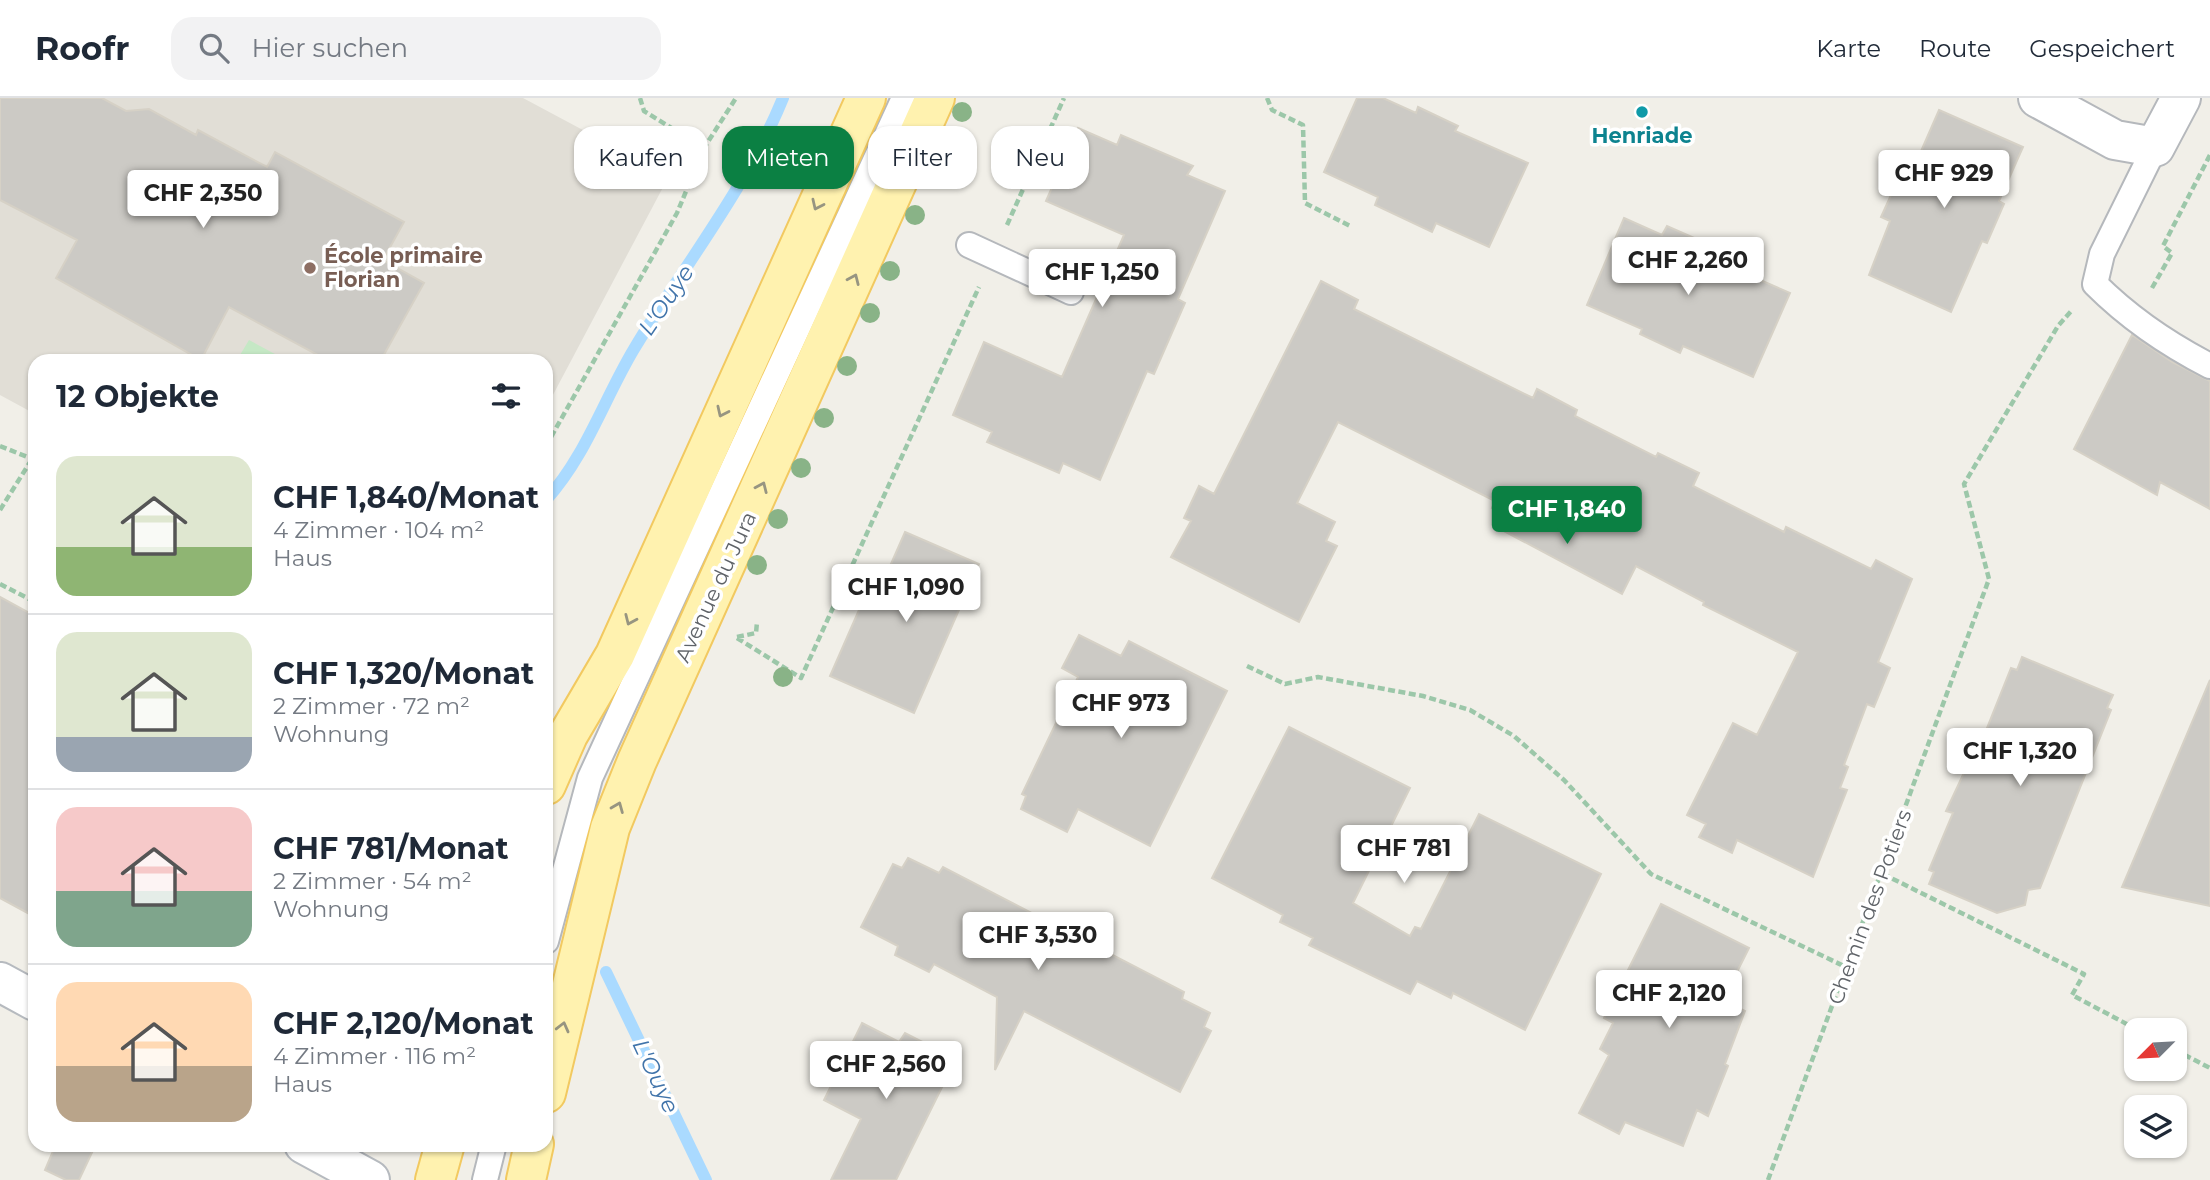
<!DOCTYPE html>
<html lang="de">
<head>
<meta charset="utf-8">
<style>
	:root { --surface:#fff; --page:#f2f2f3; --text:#1f2937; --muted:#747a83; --line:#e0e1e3; --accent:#0b8043 }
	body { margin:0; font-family:Montserrat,sans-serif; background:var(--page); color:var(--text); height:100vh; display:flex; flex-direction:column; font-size:26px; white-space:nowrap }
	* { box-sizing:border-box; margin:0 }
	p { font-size:23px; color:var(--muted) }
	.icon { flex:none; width:38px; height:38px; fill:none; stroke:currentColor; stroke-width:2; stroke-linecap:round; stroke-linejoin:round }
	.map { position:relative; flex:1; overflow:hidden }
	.panel { position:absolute; left:28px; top:256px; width:525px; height:798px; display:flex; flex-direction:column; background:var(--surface); border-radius:21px; box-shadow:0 2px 5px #0004 }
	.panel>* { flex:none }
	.banner { position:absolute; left:574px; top:28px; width:665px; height:63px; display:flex; gap:14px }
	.needle { width:46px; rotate:246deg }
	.fabs { position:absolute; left:2124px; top:920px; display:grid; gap:14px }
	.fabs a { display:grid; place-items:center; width:63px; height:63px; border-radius:14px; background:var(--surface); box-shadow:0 2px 5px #0004; font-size:35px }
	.price { position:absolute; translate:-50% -60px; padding:0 16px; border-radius:7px; background:#fff; color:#222; font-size:23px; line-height:46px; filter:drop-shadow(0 2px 4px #0008) }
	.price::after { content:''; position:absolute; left:50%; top:42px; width:21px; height:16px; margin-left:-10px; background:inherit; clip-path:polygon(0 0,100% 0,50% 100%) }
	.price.current { background:var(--accent); color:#fff }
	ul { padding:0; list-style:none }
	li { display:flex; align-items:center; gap:21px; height:175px; padding:0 28px }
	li+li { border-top:2px solid var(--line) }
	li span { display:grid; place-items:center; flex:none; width:196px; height:140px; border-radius:21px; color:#555 }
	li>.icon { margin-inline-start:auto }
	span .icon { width:84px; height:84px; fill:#fffc; stroke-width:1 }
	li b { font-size:30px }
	h2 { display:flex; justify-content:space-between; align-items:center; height:84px; padding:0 28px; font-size:30px }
	.pill { padding:0 24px; border-radius:21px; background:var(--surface); box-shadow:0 2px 5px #0004; font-size:24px; line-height:63px }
	.pill.current { background:var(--accent); color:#fff }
	header { display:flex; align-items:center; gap:42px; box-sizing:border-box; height:98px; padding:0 35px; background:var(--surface); border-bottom:2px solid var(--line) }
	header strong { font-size:33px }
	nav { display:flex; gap:38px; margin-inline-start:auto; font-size:24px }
	.search { width:490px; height:63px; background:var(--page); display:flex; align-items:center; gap:18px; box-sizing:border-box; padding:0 24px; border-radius:21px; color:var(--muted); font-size:26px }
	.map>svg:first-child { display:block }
</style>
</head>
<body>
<header>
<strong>Roofr</strong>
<div class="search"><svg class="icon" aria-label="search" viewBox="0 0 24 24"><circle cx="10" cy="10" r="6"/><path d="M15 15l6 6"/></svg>Hier suchen</div>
<nav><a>Karte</a><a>Route</a><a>Gespeichert</a></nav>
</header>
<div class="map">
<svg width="2210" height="1082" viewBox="0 0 2210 1082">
	<rect width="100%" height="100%" fill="#f1efe8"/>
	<path fill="#e1ded6" d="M0 0H523L669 78 546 310V262H35V316L0 297Z"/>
	<path fill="#c5e8c5" d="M249 242 286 262H237Z"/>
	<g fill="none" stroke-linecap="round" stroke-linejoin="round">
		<path stroke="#aadaff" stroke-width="12" d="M546 402C586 358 604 301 634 251 684 167 746 91 783 0
			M606 874 706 1082"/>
	</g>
	<path fill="#cccac5" stroke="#d6d1c6" stroke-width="2" d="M0 0H102L126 13 149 11 196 37 198 32 267 69 275 54 404 124 383 162 424 185 381 262H327L229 209 201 262 56 180 77 142 0 102Z
		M1357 0H1383L1416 15 1418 9 1458 28 1455 33 1528 65 1489 149 1436 125 1432 134 1375 107 1378 99 1324 74Z
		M1939 12 2023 49 1999 103 2004 106 1987 145 1982 143 1951 214 1869 177 1890 123 1881 119 1906 64 1915 67Z
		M1078 30 1117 47 1121 37 1193 68 1187 77 1225 93 1178 201 1185 205 1154 276 1147 273 1100 382 1063 365 1059 375 987 344 992 334 953 317 984 244 1062 279 1124 137 1046 103Z
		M1624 120 1662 137 1667 128 1724 153 1719 164 1790 195 1753 279 1683 248 1680 255 1640 236 1642 231 1587 207Z
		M1321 183 1358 202 1354 211 1533 300 1537 291 1577 312 1575 318 1656 359 1658 355 1699 375 1693 388 1784 434 1786 429 1871 471 1876 462 1912 481 1878 564 1890 570 1874 609 1867 606 1844 667 1848 669 1840 690 1847 692 1813 779 1737 742 1732 755 1699 739 1706 726 1687 717 1733 625 1757 637 1798 554 1703 507 1704 504 1636 468 1622 496 1502 432 1509 419 1492 410 1495 403 1338 324 1297 405 1335 424 1326 443 1337 448 1299 524 1171 459 1191 423 1184 420 1199 388 1214 396Z
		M2132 237 2172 264 2210 283V411L2160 384 2157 397 2074 351Z
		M905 434 979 466 914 615 830 578 862 505 872 509Z
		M0 499 35 518V819L0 800Z
		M1079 537 1121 558 1129 543 1227 593 1150 748 1078 711 1067 734 1021 711 1026 698 1022 696 1078 579 1062 570Z
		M2022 559 2113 597 2107 610 2111 612 2040 790 2028 792 2025 807 1997 815 1929 786 1934 774 1929 772 1953 715 1946 713 1976 649 1979 650 2011 570 2017 572Z
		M2210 582V808L2122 789Z
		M1289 629 1410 690 1353 805 1410 838 1415 829 1421 831 1479 716 1601 776 1525 932 1453 895 1451 900 1417 883 1410 896 1309 847 1313 840 1280 824 1283 817 1212 780Z
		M908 760 939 775 943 769 1184 894 1182 901 1210 915 1204 929 1211 933 1180 994 1024 913 995 972 997 899 934 866 929 874 895 857 898 848 861 829 893 766 902 770Z
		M1661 806 1749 850 1723 902 1745 913 1725 966 1728 968 1708 1018 1697 1012 1683 1048 1625 1024 1619 1036 1579 1015 1609 957 1600 951 1613 925 1604 920Z
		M862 925 899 944 905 935 956 961 896 1082H831L861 1021 824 1002Z
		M56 1046H96L79 1082H66L45 1072Z"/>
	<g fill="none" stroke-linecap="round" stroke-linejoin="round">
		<g stroke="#b5b8bc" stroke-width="28">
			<path id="service" d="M2155 49 2102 156 2095 186C2127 218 2169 247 2210 268
				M969 147 1071 194
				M546 843 590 680 904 0
				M485 1082 494 1046"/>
		</g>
		<g stroke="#b5b8bc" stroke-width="42">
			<path id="minor" d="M2038 0 2115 42 2155 49 2181 0"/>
		</g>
		<g stroke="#b6babf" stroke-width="42">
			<path id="secondary" d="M0 884 35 903
				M304 1046 370 1082"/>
		</g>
		<g stroke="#f2c960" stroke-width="42">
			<path id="primary" d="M546 687 568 637 615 557 866 0
				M546 995 610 730 637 663 935 0
				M435 1082 445 1046
				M526 1082 534 1046"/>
		</g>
		<path stroke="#9cc7a9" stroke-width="4.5" stroke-dasharray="7 3.5" stroke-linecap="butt" d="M640 0 644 13 704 50
			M1267 0 1272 12 1303 27 1305 105 1350 128
			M1007 127 1064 0
			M2152 190 2172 155 2163 148 2210 57
			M0 348 35 362
			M546 348 677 115 704 50 736 0
			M0 412 32 361
			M0 486 35 504
			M737 539 756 535 757 524
			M737 540 801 580 979 189
			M1247 568 1285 586 1318 579 1423 598 1470 612 1514 638 1564 682 1651 776 1848 870
			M1883 776 2084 876 2072 897 2140 933
			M2175 952 2210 970
			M1768 1082 1989 481 1964 386 2058 228 2072 212"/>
		<use href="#service" stroke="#fff" stroke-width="24"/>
		<use href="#minor" stroke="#fff" stroke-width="38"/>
		<use href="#secondary" stroke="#fff" stroke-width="38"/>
		<use href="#primary" stroke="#fff2af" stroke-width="38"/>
	</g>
	<g fill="#89b387">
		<circle cx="962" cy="14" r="10"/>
		<circle cx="939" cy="66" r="10"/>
		<circle cx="915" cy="117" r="10"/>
		<circle cx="890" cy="173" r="10"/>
		<circle cx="870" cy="215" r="10"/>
		<circle cx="847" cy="268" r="10"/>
		<circle cx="824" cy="320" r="10"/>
		<circle cx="801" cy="370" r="10"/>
		<circle cx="778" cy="421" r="10"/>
		<circle cx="757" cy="467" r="10"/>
		<circle cx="783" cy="579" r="10"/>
	</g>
	<defs><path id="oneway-chevron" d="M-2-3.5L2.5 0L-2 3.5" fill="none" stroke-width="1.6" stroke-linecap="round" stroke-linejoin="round" transform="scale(1.75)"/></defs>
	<g stroke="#979581">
		<use href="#oneway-chevron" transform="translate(817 107) rotate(115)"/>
		<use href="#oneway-chevron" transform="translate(854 181) rotate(-66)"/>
		<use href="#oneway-chevron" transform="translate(722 314) rotate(115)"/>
		<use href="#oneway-chevron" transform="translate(762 389) rotate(-66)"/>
		<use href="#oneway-chevron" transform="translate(630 522) rotate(114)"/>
		<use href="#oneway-chevron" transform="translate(618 709) rotate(-68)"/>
		<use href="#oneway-chevron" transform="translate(563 929) rotate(-76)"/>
	</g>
	<circle fill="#0f9aa8" stroke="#fff" stroke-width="2.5" cx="1642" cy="14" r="7"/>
	<circle fill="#8d6e63" stroke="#fff" stroke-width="2.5" cx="310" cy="170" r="7"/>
	<g text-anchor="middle" stroke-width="7" stroke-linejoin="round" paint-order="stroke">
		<g font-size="21" font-weight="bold" fill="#0d838f" stroke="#fff">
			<text x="1642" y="45">Henriade</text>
		</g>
		<g font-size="21" font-weight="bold" fill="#785e54" stroke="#fff" text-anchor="start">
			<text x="324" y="165">École primaire<tspan x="324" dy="24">Florian</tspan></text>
		</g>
		<g font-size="21" fill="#5f6368" stroke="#fff">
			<text transform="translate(716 489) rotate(-65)" y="7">Avenue du Jura</text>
			<text transform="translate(1870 809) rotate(-70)" y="7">Chemin des Potiers</text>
		</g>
		<g font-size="23" font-style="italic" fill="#4174aa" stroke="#fff">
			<text transform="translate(666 202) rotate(-56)" y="8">L'Ouye</text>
			<text transform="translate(656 978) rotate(65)" y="8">L'Ouye</text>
		</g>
	</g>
</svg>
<div class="fabs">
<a><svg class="needle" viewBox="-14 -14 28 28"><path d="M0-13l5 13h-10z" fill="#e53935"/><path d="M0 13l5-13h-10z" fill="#747a83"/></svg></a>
<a><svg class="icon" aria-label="layers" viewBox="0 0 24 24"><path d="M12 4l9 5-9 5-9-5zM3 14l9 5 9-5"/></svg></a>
</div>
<b class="price" style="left:1944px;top:112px">CHF 929</b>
<b class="price" style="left:203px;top:132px">CHF 2,350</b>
<b class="price" style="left:1688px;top:199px">CHF 2,260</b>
<b class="price" style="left:1102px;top:211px">CHF 1,250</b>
<b class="price current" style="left:1567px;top:448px">CHF 1,840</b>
<b class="price" style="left:906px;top:526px">CHF 1,090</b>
<b class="price" style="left:1121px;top:642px">CHF 973</b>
<b class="price" style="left:2020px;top:690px">CHF 1,320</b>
<b class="price" style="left:1404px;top:787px">CHF 781</b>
<b class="price" style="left:1038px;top:874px">CHF 3,530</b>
<b class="price" style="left:1669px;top:932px">CHF 2,120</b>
<b class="price" style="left:886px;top:1003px">CHF 2,560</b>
<div class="banner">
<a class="pill">Kaufen</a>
<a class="pill current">Mieten</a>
<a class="pill">Filter</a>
<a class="pill">Neu</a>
</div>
<section class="panel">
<h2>12 Objekte<svg class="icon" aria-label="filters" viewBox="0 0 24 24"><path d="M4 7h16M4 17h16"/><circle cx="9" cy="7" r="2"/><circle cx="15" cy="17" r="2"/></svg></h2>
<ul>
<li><span style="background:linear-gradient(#dfe7d0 65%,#8fb573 0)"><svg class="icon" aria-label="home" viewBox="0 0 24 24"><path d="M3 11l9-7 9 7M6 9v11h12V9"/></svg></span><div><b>CHF 1,840/Monat</b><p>4 Zimmer · 104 m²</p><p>Haus</p></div></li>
<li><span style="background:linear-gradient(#dfe7d0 75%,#9aa5b1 0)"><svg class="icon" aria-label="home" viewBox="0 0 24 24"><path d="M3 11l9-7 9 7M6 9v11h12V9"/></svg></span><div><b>CHF 1,320/Monat</b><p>2 Zimmer · 72 m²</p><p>Wohnung</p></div></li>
<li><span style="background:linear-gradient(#f6c9c9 60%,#7fa58c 0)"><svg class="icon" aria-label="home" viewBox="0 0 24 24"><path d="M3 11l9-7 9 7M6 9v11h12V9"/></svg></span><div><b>CHF 781/Monat</b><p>2 Zimmer · 54 m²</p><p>Wohnung</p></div></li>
<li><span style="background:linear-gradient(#ffd9b3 60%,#b9a48a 0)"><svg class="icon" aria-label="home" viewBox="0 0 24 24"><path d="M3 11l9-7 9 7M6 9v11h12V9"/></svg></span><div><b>CHF 2,120/Monat</b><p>4 Zimmer · 116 m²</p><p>Haus</p></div></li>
</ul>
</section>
</div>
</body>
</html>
